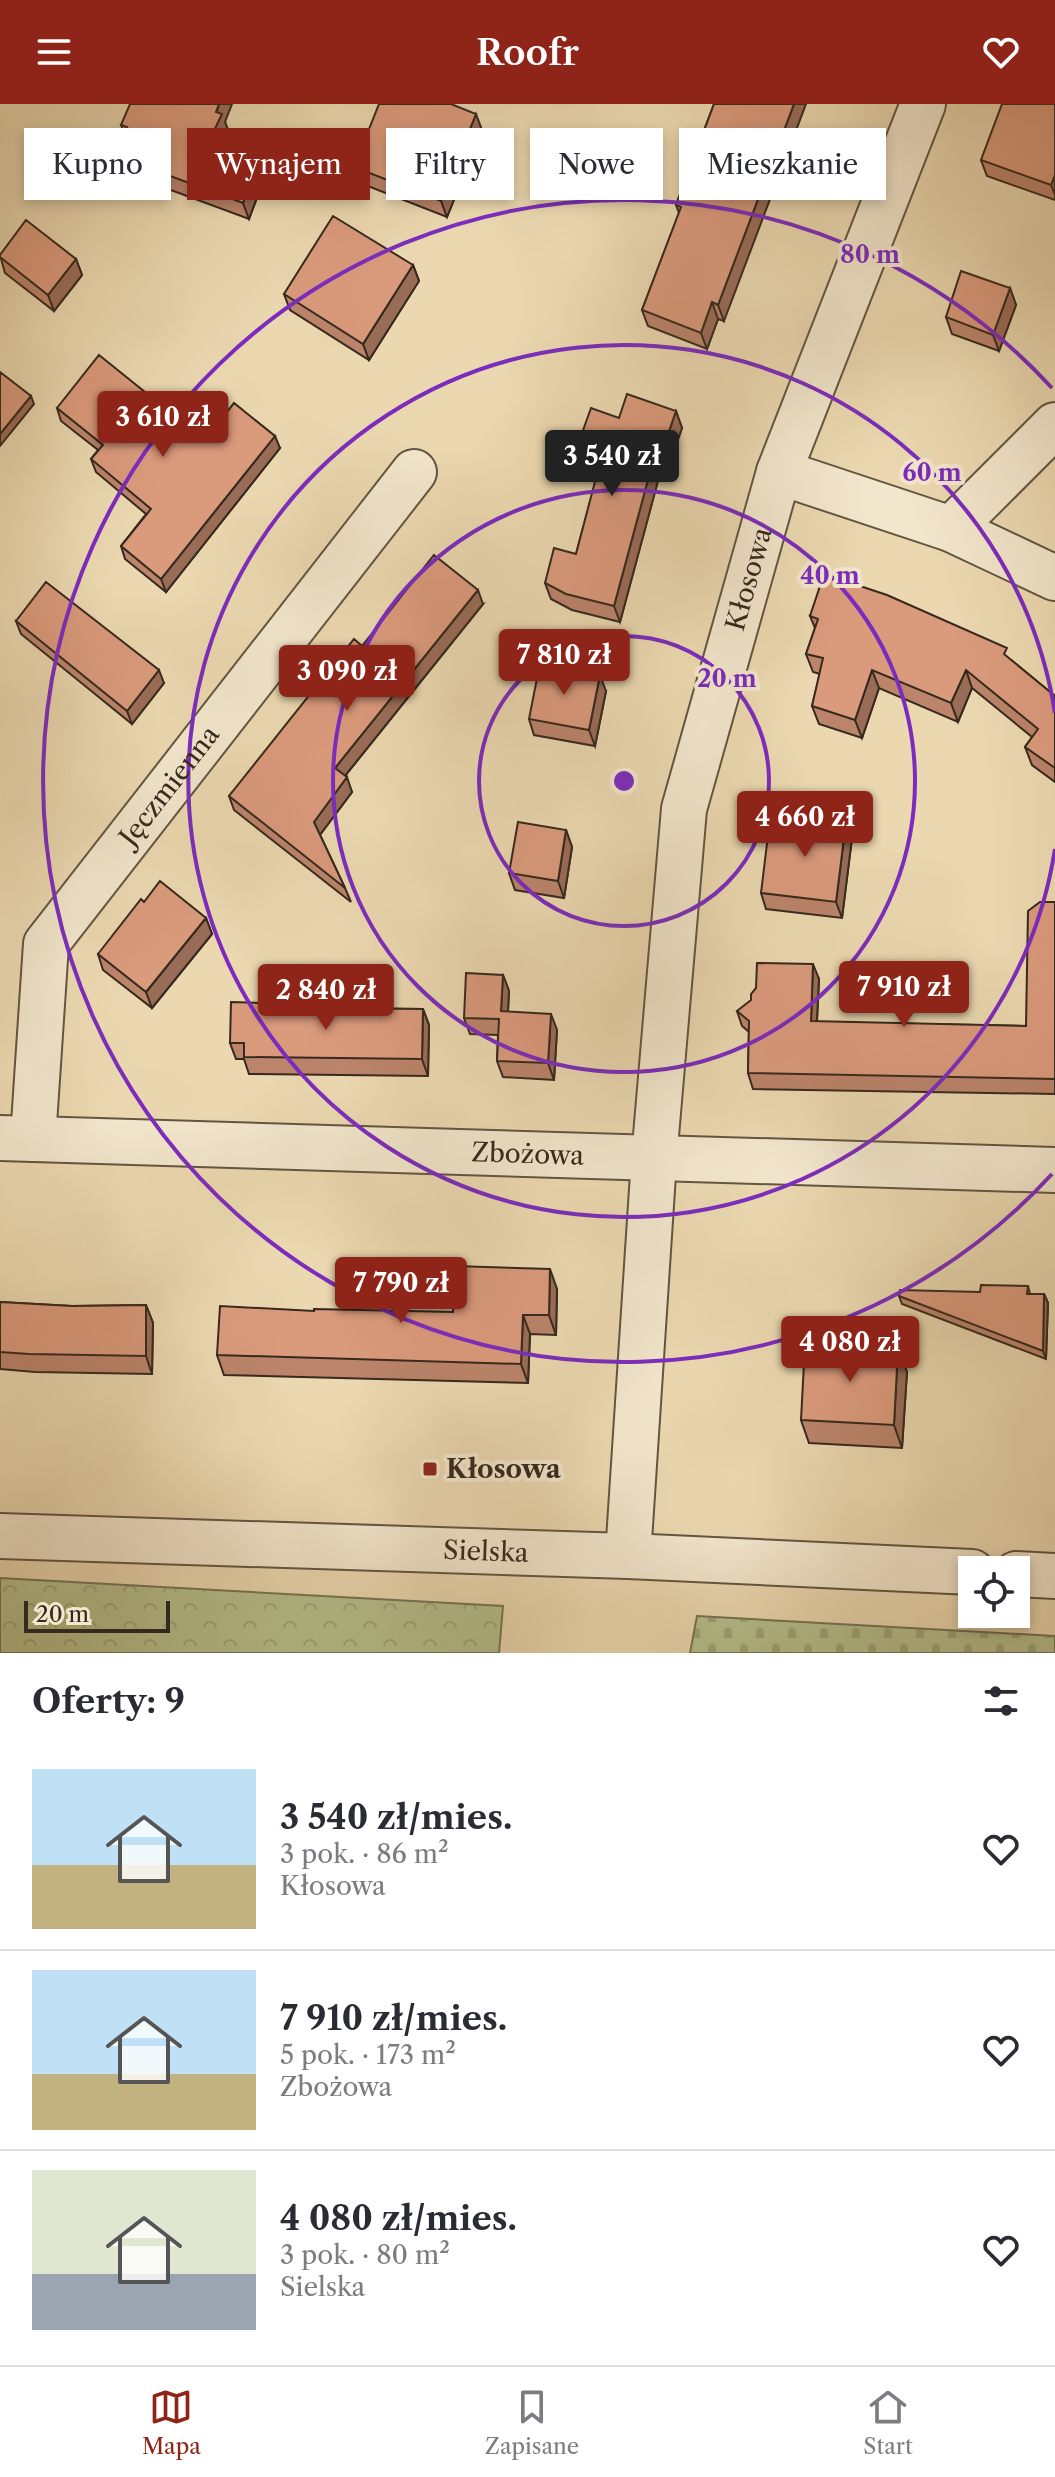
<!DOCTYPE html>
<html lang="pl">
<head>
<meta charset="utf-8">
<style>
	:root { --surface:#fff; --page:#f7f7f7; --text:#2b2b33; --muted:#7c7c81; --line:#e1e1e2; --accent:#8f2418 }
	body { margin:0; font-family:"Libre Caslon Text",serif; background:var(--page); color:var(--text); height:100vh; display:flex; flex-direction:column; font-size:30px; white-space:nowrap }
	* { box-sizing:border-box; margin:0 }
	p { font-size:26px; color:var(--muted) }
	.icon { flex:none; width:44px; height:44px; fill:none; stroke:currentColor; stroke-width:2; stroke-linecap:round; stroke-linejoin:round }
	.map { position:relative; height:1549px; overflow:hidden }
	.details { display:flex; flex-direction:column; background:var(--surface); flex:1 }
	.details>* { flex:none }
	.guide { position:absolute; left:24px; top:24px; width:1008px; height:72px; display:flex; gap:16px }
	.fabs { position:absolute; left:958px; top:1452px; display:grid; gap:16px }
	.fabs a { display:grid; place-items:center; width:72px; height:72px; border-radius:0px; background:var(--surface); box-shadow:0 4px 12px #0003; font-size:40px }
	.scale { position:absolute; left:24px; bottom:20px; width:146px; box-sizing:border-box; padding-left:8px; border:4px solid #36291d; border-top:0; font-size:22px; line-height:28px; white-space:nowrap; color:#36291d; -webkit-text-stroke:6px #f2e6cc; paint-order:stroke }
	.price { position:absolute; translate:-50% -68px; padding:0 18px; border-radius:8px; background:var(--accent); color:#fff; font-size:26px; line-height:52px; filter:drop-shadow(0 2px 4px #0008) }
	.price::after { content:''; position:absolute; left:50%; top:48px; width:24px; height:18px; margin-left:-12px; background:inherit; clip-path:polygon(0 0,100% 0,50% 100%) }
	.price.on { background:#222; color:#fff }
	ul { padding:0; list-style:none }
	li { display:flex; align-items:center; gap:24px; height:200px; padding:0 32px }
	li+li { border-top:2px solid var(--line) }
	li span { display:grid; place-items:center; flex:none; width:224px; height:160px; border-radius:0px; color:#555 }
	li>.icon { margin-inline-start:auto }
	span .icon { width:96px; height:96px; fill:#fffc; stroke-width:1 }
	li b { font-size:34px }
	h2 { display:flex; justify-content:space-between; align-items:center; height:96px; padding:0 32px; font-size:34px }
	.pill { padding:0 28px; border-radius:0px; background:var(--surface); box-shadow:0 4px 12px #0003; font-size:28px; line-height:72px }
	.pill.on { background:var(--accent); color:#fff }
	header { display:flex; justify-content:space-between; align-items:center; height:104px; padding:0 32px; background:var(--accent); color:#fff; font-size:36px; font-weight:600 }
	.tabs { display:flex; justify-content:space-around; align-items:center; height:112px; border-top:2px solid var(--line); background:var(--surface); font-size:22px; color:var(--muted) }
	.tabs a { display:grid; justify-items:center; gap:4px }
	.tabs .on { color:var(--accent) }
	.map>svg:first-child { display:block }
</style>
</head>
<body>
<header><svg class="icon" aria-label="menu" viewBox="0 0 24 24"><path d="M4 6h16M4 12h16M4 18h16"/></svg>Roofr<svg class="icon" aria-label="heart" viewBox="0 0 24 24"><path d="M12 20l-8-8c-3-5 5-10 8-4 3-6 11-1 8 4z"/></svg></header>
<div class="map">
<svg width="1055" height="1549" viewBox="0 0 1055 1549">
	<defs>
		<pattern id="forest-crowns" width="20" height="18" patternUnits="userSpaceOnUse" patternTransform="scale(2)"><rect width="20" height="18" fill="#b5bf8d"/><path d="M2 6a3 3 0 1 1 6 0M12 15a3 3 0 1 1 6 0" fill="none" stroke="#9ca479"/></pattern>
		<pattern id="cemetery-stones" width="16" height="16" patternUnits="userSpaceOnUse" patternTransform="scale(2)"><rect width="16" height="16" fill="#b5bf8d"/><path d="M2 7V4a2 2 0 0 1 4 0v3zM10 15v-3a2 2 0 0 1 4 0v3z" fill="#9ca479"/></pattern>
	</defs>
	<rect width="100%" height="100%" fill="#ebd8b0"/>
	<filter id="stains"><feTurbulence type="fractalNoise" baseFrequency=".0025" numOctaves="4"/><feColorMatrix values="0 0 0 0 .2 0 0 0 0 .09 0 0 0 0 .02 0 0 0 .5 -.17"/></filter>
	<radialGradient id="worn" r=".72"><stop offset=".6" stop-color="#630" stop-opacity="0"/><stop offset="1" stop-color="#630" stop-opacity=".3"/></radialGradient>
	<path fill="url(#forest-crowns)" stroke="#767455" stroke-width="2" d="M0 1474 503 1502 499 1549H0Z"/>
	<path fill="url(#cemetery-stones)" stroke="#767455" stroke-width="2" d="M697 1512 1055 1532V1549H690Z"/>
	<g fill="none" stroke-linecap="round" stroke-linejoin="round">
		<g stroke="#635542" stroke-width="48">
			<g id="street">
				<path d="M779 368 951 425 1055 474"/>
				<path d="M951 425 1055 321"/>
				<path id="s1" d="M0 1034 1055 1066"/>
				<path id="s2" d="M33 1035 46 840 414 368"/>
				<path id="s3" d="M0 1432 628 1452 972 1468"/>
				<path id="s4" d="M628 1452 654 1055 684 705 779 368 923 0"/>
				<path d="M1016 1470 1055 1472"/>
			</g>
		</g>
		<use href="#street" stroke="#f2e6cc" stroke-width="44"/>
	</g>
	<path fill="#bb846b" stroke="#36291d" stroke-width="2" d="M714 0 724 217 718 215 707 245 648 222 642 206 679 109 676 101Z
		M1055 0V96L987 72 981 56Z
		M225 18 228 26 220 42 256 64 262 80 249 115 122 68 116 52 124 29 121 21Z
		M482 26 447 113 360 79 354 63Z
		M0 151 76 155 82 171 54 207 5 169Z
		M413 161 419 177 369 256 290 206 284 190Z
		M1010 184 1016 201 999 247 952 230 946 213Z
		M57 304 196 329 217 321 280 344 166 488 125 455 121 442 146 410 96 368 91 355 98 346 61 317Z
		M676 307 682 324 664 375 659 373 620 518 572 506 551 495 545 479 576 450 598 368 582 363 576 346Z
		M483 500 345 672 352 688 320 731 345 784 351 798 234 706 229 692 362 542Z
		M810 512 1011 556 1055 592V678L1032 661 1025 643 1032 633 972 584 958 618 879 584 862 634 819 620 812 602 820 570 813 568 806 550 815 524Z
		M16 517 164 579 132 620 21 530Z
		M606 587 595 642 534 631 529 615Z
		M566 726 572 743 564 794 515 786 509 769Z
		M852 734 842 814 766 805 761 789Z
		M1055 798V990L753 985 748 969 749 928 742 922 737 907 819 875 817 918 1026 922Z
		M206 814 212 830 152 904 103 866 98 850Z
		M503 871 509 887 508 908 557 926 554 976 503 973 497 957 498 931 470 930 464 914Z
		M326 901 327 904 423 905 429 921 428 972 249 970 244 955H236L230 939Z
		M1028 1182 1030 1190H1044L1048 1199 1046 1255 902 1200 899 1192 980 1188Z
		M557 1185 556 1231 530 1230 528 1279 224 1271 217 1251 314 1207 453 1208Z
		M0 1198 72 1202 146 1201 153 1219 152 1270 35 1268 0 1265Z
		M898 1245 907 1268 902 1344 809 1339 801 1316Z"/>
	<path fill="#996c57" stroke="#36291d" stroke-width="2" d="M219 0H232L225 18 228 26 216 52 210 35Z
		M794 0H806L724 217 718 201Z
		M476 10 482 26 447 113 441 97Z
		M256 64 262 80 249 115 243 99Z
		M1055 71V91L1051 81Z
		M76 155 82 171 54 207 48 191Z
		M413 161 419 177 369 256 363 240Z
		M1010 184 1016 201 999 247 993 231Z
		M712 198 718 215 707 245 701 229Z
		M31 292 34 300 0 342V330Z
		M676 307 682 324 664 375 658 359Z
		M275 332 280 344 166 488 161 475Z
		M653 357 659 373 620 518 614 502Z
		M478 486 483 500 340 678 335 664Z
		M159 566 164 579 132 620 127 607Z
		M872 566 879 584 862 634 855 616Z
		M966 566 972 584 958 618 951 599Z
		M600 571 606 587 595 642 589 626Z
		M347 673 352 688 319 732 314 718Z
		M846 718 852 734 842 814 836 798Z
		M566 726 572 743 564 794 558 777Z
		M206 814 212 830 152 904 146 888Z
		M813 860 819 875 816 933 811 917Z
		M503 871 509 887 507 924 501 907Z
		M423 905 429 921 428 972 422 955Z
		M551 910 557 926 554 976 548 959Z
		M550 1165 557 1185 556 1231 549 1211Z
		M1044 1190 1048 1199 1046 1255 1043 1247Z
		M146 1201 153 1219 152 1270 146 1252Z
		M523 1211 530 1230 528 1279 521 1260Z
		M898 1245 907 1268 902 1344 894 1321Z"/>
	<path fill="#da9a7c" stroke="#36291d" stroke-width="2" d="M130 0H219L216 8 222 10 210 35 256 64 243 99 116 52 127 23 121 21Z
		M379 0H451L476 10 441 97 354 63Z
		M714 0H794L718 201 712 198 701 229 642 206 681 103 676 101Z
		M1002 0H1055V71L1051 81 981 56Z
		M333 112 413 161 363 240 284 190Z
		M26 116 76 155 48 191 0 153V151Z
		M961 167 1010 184 993 231 946 213Z
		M99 251 196 329 208 314 217 321 234 299 275 332 161 475 121 442 151 405 91 355 103 341 57 304Z
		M0 268 31 292 0 330Z
		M627 290 676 307 658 359 653 357 614 502 566 490 545 479 554 444 576 450 601 355 576 346 591 304 619 314Z
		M434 451 478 486 335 664 347 673 314 718 345 784 229 692 354 535 362 542Z
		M824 470 887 491 1007 544 1004 550 1055 592V664L1025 643 1038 625 966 566 951 599 872 566 855 616 812 602 823 554 806 550 818 515 810 512Z
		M46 478 159 566 127 607 16 517Z
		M540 559 600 571 589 626 529 615Z
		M795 711 846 718 836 798 761 789 769 723 794 725Z
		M518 718 566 726 558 777 509 769Z
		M160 777 206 814 146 888 98 850 141 795 144 798Z
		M1040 798H1055V975L748 969 749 917 737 907 751 896V890L756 884 757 859 813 860 811 917 1026 922 1028 807Z
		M466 869 503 871 501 907 551 910 548 959 497 957 499 915 464 914Z
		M231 898 326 901V904L423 905 422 955 244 953V939H230Z
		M454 1162 550 1165 549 1211H523L521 1260 217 1251 220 1202 314 1207V1205L453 1208Z
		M981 1181 1028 1182 1027 1190H1044L1043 1247 899 1192 900 1186 980 1188Z
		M0 1198 72 1202 146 1201V1252L29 1250 0 1248Z
		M805 1240 898 1245 894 1321 801 1316Z"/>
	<g fill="none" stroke="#7b2cbf" stroke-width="4">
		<circle cx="624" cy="677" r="145"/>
		<circle cx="624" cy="677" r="291"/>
		<path d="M1055 745A436 436 0 1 1 1055 609"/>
		<path d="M1052 1070A581 581 0 1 1 1052 284"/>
	</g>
	<rect fill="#8f2418" stroke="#f2e6cc" stroke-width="3" x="422" y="1357" width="16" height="16" rx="4"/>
	<g text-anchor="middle" stroke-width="8" stroke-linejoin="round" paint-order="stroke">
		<g font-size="26" fill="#36291d" stroke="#f2e6cc">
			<text dy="9" stroke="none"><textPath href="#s4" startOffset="988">Kłosowa</textPath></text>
			<text dy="9" stroke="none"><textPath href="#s2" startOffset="396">Jęczmienna</textPath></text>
			<text dy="9" stroke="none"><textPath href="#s1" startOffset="528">Zbożowa</textPath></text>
			<text dy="9" stroke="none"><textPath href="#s3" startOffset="486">Sielska</textPath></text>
		</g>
		<g font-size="26" font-weight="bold" fill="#36291d" stroke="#f2e6cc" text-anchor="start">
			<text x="446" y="1374">Kłosowa</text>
		</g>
	</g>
	<circle cx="624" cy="677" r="12" fill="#7b2cbf" stroke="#f2e6cc" stroke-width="4"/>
	<g font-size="24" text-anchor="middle" font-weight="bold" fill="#7b2cbf" stroke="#f2e6cc" stroke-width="8" stroke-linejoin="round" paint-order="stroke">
		<text x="870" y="159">80 m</text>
		<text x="932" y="377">60 m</text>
		<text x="830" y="480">40 m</text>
		<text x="727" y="583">20 m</text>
	</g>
	<rect width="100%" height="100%" filter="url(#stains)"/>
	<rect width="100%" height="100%" fill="url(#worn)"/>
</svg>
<div class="fabs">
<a><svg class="icon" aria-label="locate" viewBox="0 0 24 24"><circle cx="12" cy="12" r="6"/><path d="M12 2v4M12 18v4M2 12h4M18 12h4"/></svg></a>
</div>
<div class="scale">20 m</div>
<b class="price" style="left:163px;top:355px">3 610 zł</b>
<b class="price on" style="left:612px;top:394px">3 540 zł</b>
<b class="price" style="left:564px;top:593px">7 810 zł</b>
<b class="price" style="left:347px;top:609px">3 090 zł</b>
<b class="price" style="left:805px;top:755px">4 660 zł</b>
<b class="price" style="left:904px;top:925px">7 910 zł</b>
<b class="price" style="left:326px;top:928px">2 840 zł</b>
<b class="price" style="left:401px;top:1221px">7 790 zł</b>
<b class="price" style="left:850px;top:1280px">4 080 zł</b>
<div class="guide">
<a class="pill">Kupno</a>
<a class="pill on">Wynajem</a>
<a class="pill">Filtry</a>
<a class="pill">Nowe</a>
<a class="pill">Mieszkanie</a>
</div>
</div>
<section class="details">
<h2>Oferty: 9<svg class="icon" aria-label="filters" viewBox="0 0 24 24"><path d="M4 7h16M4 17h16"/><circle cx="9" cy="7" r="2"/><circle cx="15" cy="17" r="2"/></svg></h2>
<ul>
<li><span style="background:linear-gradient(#bfe0f5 60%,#c2b280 0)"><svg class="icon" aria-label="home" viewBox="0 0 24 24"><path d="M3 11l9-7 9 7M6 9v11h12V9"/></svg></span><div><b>3 540 zł/mies.</b><p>3 pok. · 86 m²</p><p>Kłosowa</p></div><svg class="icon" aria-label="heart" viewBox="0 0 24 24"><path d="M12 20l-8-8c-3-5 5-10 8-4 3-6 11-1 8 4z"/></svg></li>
<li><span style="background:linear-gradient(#bfe0f5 65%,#c2b280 0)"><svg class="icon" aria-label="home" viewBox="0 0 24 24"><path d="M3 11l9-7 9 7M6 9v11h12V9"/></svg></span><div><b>7 910 zł/mies.</b><p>5 pok. · 173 m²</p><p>Zbożowa</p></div><svg class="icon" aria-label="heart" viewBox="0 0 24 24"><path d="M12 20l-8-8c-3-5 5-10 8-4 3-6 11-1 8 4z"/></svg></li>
<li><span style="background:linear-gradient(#dfe7d0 65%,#9aa5b1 0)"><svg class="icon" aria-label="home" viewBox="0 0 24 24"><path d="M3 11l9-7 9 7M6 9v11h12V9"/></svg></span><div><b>4 080 zł/mies.</b><p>3 pok. · 80 m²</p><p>Sielska</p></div><svg class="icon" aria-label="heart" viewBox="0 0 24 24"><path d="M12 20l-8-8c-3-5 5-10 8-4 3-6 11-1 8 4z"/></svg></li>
</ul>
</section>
<nav class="tabs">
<a class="on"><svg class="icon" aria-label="map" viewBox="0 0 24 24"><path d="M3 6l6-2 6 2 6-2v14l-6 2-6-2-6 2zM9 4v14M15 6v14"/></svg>Mapa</a>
<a><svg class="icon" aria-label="saved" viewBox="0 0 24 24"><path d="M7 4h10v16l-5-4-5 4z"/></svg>Zapisane</a>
<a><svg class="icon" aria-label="home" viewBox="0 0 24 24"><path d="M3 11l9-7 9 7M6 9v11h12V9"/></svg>Start</a>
</nav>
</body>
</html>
